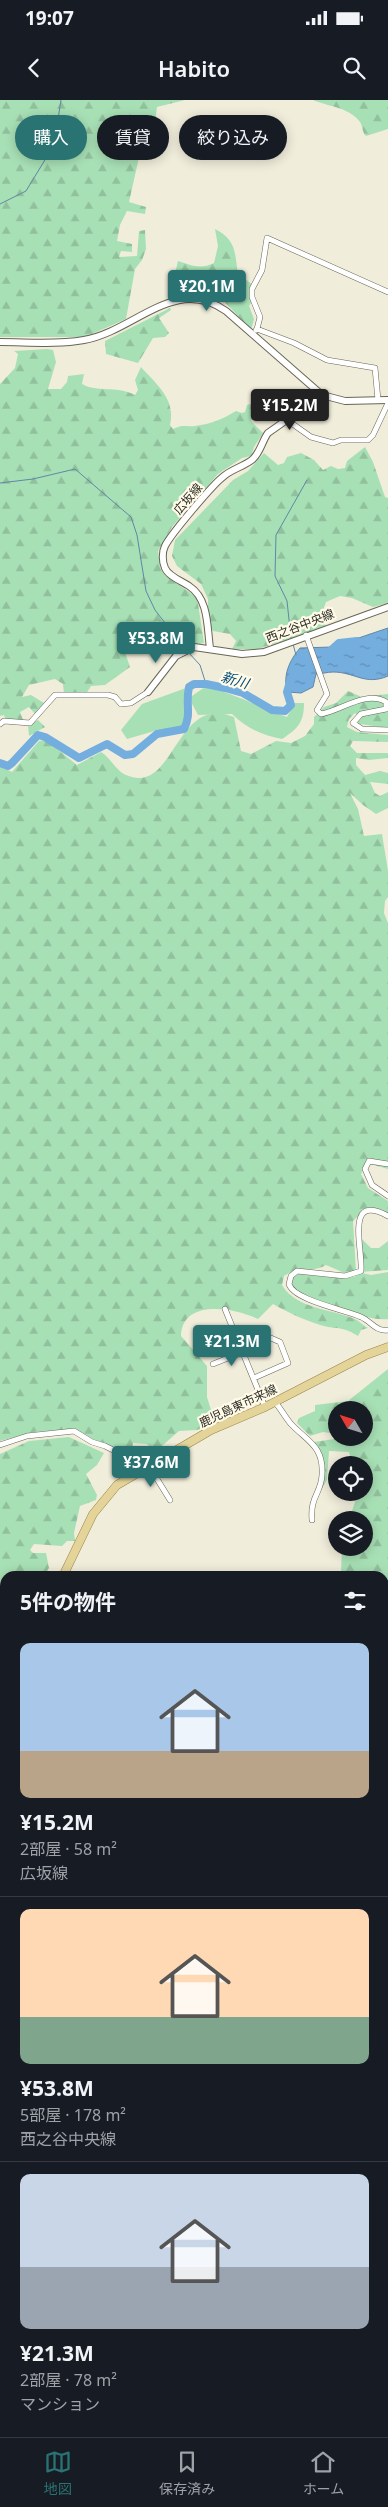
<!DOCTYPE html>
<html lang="ja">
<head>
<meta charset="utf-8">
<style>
	:root { --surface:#171b24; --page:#242831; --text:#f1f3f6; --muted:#9ea1a6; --line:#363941; --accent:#297373 }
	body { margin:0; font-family:"Noto Sans","Noto Sans JP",sans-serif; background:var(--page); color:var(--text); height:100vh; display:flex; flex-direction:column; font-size:19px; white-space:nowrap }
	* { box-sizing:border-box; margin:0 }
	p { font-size:16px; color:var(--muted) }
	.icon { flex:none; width:28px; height:28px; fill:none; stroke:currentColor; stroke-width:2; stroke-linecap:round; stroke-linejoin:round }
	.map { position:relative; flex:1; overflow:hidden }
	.panel { position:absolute; left:0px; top:1471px; width:389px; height:866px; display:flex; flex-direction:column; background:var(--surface); border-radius:15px 15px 0 0; box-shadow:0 2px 12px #0003 }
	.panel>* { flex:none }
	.guide { position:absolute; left:15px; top:15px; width:359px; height:45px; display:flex; gap:10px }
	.needle { width:32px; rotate:309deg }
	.tools { position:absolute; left:328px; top:1301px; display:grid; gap:10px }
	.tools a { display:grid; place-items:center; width:45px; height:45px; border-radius:50%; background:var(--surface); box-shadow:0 2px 12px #0003; font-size:25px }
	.price { position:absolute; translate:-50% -42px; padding:0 11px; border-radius:5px; background:var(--accent); color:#fff; font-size:16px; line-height:32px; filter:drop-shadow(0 1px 2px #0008) }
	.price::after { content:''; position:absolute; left:50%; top:30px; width:15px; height:11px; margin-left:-8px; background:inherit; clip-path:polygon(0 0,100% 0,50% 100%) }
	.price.on { background:#222; color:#fff }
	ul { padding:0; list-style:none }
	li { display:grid; align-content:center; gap:10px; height:265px; padding:0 20px }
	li+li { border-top:1px solid var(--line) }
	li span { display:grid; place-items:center; height:155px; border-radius:10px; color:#555 }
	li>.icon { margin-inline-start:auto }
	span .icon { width:90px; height:90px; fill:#fffc; stroke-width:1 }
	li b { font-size:21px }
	h2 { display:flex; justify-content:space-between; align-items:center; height:60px; padding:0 20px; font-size:21px }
	.pill { padding:0 18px; border-radius:22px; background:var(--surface); box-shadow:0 2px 12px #0003; font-size:18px; line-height:45px }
	.pill.on { background:var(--accent); color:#fff }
	.status { display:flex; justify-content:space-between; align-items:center; height:35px; padding:0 25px; background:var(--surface); direction:ltr }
	.status svg { height:14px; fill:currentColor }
	header { display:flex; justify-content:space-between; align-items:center; height:65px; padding:0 20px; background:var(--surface); font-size:22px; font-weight:600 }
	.tabs { display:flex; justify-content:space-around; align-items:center; height:70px; border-top:1px solid var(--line); background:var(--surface); font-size:14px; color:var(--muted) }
	.tabs a { display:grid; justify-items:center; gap:2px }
	.tabs .on { color:var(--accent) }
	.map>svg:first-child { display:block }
</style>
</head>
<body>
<div class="status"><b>19:07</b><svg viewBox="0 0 49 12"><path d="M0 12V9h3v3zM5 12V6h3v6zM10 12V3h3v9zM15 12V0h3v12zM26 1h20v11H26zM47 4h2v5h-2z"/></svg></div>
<header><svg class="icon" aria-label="back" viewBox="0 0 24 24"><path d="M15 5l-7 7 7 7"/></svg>Habito<svg class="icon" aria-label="search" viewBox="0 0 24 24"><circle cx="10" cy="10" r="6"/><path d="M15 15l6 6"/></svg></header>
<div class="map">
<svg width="388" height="2337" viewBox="0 0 388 2337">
	<defs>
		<pattern id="forest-firs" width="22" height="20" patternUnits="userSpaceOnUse" patternTransform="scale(1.25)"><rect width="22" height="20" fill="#a8e0b5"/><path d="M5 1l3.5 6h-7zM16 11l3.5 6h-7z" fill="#91c09c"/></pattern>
		<pattern id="cemetery-stones" width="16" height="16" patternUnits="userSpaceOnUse" patternTransform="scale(1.25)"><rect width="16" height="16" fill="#a8e0b5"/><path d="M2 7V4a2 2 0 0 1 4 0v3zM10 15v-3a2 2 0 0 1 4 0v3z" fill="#91c09c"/></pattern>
		<pattern id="water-ripples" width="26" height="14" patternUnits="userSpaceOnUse" patternTransform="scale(1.25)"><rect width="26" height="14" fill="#74aedf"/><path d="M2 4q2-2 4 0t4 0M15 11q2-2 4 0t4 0" fill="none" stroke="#608eb5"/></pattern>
	</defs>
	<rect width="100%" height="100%" fill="#f1eddb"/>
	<path fill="url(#forest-firs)" d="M0 0H185L157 7 155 22 142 44 129 102 146 107 145 114 127 111 120 125 117 141 132 144V152L121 151 119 157 137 156 139 131 145 130 146 149 142 160 135 169 126 219 85 237H0Z
		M313 0H388V29L366 36C362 32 363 27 360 22 349 7 329 7 313 0Z
		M215 129C237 140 235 154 238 176L248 181 255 188 253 200 249 206 254 219 251 230 222 199 227 189 223 185 174 178 178 161C191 165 200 170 214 163L218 146Z
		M170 208 171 210 159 218 169 233 165 237 153 238 138 263 106 254 105 241Z
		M47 249 53 250 56 262 48 289H61L67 282 68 276 84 274 82 284C98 293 115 285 135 295L138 290 135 280 141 267C157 285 176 299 170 325L173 329C184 324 185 327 195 326 211 324 223 319 236 311L242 313 245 312 247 305 263 300 268 309 259 311 251 321 263 333 254 347 251 356 242 358 218 374 172 427 158 451 161 470 167 477 197 497 204 543 181 548 157 521 149 531 124 539 125 552 130 567 105 585 91 586 86 594H64L63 584 55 579 29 585 22 597 31 595 44 603 35 614 29 607 20 612 24 622H6L4 615 0 616V284L15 268 18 254 14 251Z
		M365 347 373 362 385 397 388 398V503L373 507 352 498 340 496 326 502 322 513 326 528 258 549H232L236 541 230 534 213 531 208 523V499L201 484 177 466 172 456 175 440 233 380 248 371 264 353 278 365 284 363 287 357 301 353 314 360 323 370 331 366 338 369 345 368 347 361Z
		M348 591 362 597 388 594V628L360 624 357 622 361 619 355 613 349 619 347 627 357 632 388 635V642L353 641 350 646 357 653H388V658L369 660 356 658V665L365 675 380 671 388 673V684L370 682 375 693 380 696 388 692V708L376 714 363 705 350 693 358 709 364 736 382 734 388 771V797L385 801 384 813 388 823V1069L370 1064 364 1068 361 1074 368 1088 388 1101V1118C370 1109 368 1107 353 1121L356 1172 349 1175 326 1165C314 1173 299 1166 284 1176L282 1185C296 1209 332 1209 355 1219 359 1221 364 1226 368 1228L361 1230 358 1236C345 1228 342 1229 328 1227 310 1223 289 1213 273 1204L258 1219C235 1208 182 1198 181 1236L207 1266V1297L215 1323 197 1330 179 1331 155 1352 151 1350 147 1344 133 1343 132 1351 135 1357 97 1341 75 1329 33 1332 0 1341V666L12 672 39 641 46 640 77 665 101 652C110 657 116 671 126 675 175 697 175 592 234 617L241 651 251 654 276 641 291 643 305 636 314 624V617L324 607 336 603Z
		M358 1135 371 1148H379L388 1141V1170L360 1172Z
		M388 1172V1219C369 1222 305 1200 291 1186L293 1177 299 1174 335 1178 354 1177 362 1173 371 1175Z
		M388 1269V2028L384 2029V1476H342L341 1473 342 1448H364V1420H345L346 1412 352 1411 358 1393 364 1392V1379L367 1367 350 1356 349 1352 329 1351 327 1380 315 1400C325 1378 323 1363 314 1342L341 1338H364V1310H336V1334L323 1332 310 1336 297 1323 299 1318 315 1311V1305L348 1301Z
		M69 1337 104 1353 97 1365 86 1374 97 1395 96 1400 80 1406 74 1433 75 1441H67L62 1446 34 1444 30 1450 33 1453H46L49 1468 44 1476H5V1480L0 1482V1354L29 1341Z
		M5 1581V1807L0 1803V1790L4 1786 2 1782 0 1784V1590Z
		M388 2030V2069L384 2081V2032Z
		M0 2050 5 2051V2332L154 2333 152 2337H0Z
		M384 2083 388 2096V2164L384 2168Z
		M388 2198V2295L384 2293V2200Z
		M165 2333H164H255L252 2337H174Z"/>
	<path fill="url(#cemetery-stones)" d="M38 620 45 627 29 636 28 625Z"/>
	<path fill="#a8e0b5" d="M205 587C234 593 259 607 287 617L295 603H304C304 622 298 629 282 639 261 635 248 629 232 614L198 615 189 598Z
		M186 588C181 601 188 614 182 627L158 630 127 639 121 630 142 604Z"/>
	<path fill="url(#water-ripples)" stroke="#5f87a7" d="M388 528V576C365 586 355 572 333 572 327 572 322 574 316 574L313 587 301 593 287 592C283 575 289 561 300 548L332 547Z"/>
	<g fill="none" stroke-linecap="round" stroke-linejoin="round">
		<path stroke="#5f87a7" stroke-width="1" d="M0 104 26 91 54 45 61 0
			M0 383 33 379 75 369 131 417 137 435 146 491 155 510 185 549
			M291 538 287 501 275 476 276 435 307 380
			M293 544 296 555
			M188 552 200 565 206 584
			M384 1586 388 1583"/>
		<path stroke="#74aedf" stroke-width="8" d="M329 552 339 543 357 541
			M0 663 8 666 12 663 38 635 45 637 79 658 107 644 125 655 133 654 157 634 184 629C192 613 185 605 189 587L194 584H206L225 588 243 593 272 610 285 611 291 605 287 592 290 582"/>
		<path stroke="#cac6b7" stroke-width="9" stroke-dasharray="9 4.5" stroke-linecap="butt" d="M0 1715 5 1714"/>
		<g stroke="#696555" stroke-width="6">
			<path id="minor" d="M257 229 260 217 252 197V189L262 170 267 138 388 192
				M256 230 257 229 294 243 327 260 375 268 378 300
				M287 320 311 337 333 343 341 340H368L373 335 388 303
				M306 535 327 594 317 610 321 614C340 611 366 590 386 602V609L361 614 353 623 362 629 388 630
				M0 624 4 621 30 623 55 595H108L115 597 121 604 131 603 148 592
				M388 1064 369 1061 365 1069 372 1085 388 1096
				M388 1116C344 1092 363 1149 361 1171L345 1176 297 1171 291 1176 289 1184C293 1200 346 1210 361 1217 371 1221 376 1232 388 1230
				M225 1209 265 1307
				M238 1239 257 1232 280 1242 288 1263 254 1278
				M213 1264 243 1252
				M275 1302C281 1309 285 1317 291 1324 307 1341 324 1346 322 1375 321 1394 310 1396 312 1420
				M0 1345 27 1336 74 1331 92 1342 105 1346 131 1359 151 1353 153 1357 149 1366 170 1400
				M0 1809 5 1812
				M0 1818 5 1821
				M0 1879 5 1873
				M0 1904 5 1908
				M0 1939 5 1932
				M0 2000 5 1993
				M0 2025 5 2029
				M0 2046 5 2047
				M388 2075 386 2083 388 2093
				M384 2168 388 2161
				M384 2177 388 2179
				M384 2296H388
				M133 2332 134 2337
				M266 2337 269 2332"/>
		</g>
		<g stroke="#696555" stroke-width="8">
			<path id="tertiary" d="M0 242C27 242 57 245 84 240 135 231 174 175 226 211L322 295 345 301 388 300
				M210 548C207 527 209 499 189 486 182 481 169 477 165 468 162 461 162 452 165 446 171 434 213 384 224 376 232 369 245 366 253 359 261 351 262 341 268 333L322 295
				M148 592 176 556 194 547 242 554 264 552 388 507"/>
		</g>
		<g stroke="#988646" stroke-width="9">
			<path id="primary" d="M63 1476 93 1414 117 1385 211 1330 265 1307 366 1255 388 1247
				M0 1579 5 1571"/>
		</g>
		<g stroke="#988646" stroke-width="10">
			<path id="motorway" d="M384 1652 388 1650"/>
		</g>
		<use href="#minor" stroke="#fff" stroke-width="5"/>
		<use href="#tertiary" stroke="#fff" stroke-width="6"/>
		<use href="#primary" stroke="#e4d49a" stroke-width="8"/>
		<use href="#motorway" stroke="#d2b757" stroke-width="9"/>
		<g stroke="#868377" stroke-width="3">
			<path id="rail" d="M380 2337 388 2335"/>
		</g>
		<use href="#rail" stroke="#fffbe8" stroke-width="1" stroke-dasharray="4" stroke-linecap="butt"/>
	</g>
	<g text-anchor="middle" stroke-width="4.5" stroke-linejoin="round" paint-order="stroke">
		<g font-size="12" fill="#2d2c25" stroke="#fffbe8">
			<text transform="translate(188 399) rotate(-49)" y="4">広坂線</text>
			<text transform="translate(300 526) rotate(-21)" y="4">西之谷中央線</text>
			<text transform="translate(238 1306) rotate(-25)" y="4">鹿児島東市来線</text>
		</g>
		<g font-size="14" font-style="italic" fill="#034b78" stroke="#fffbe8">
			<text transform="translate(235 580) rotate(17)" y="5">新川</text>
		</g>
	</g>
</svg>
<div class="tools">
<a><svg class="needle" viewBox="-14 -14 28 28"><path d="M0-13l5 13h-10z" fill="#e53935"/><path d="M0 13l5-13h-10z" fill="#9ea1a6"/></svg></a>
<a><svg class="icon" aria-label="locate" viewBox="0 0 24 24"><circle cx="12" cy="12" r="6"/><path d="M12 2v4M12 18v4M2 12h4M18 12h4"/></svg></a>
<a><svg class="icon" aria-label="layers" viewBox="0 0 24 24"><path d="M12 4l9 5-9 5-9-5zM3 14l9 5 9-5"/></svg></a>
</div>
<b class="price" style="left:207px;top:212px">¥20.1M</b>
<b class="price on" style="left:290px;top:331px">¥15.2M</b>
<b class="price" style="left:156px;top:564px">¥53.8M</b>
<b class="price" style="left:232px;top:1267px">¥21.3M</b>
<b class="price" style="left:151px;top:1388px">¥37.6M</b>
<div class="guide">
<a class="pill on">購入</a>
<a class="pill">賃貸</a>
<a class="pill">絞り込み</a>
</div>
<section class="panel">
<h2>5件の物件<svg class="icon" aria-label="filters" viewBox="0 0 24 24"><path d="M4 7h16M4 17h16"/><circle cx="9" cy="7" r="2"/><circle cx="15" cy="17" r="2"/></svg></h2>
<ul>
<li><span style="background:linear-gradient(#a9c7e8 70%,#b9a48a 0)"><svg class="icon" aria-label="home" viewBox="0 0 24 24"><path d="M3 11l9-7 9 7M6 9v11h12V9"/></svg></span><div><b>¥15.2M</b><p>2部屋 · 58 m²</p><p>広坂線</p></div></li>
<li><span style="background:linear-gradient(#ffd9b3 70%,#7fa58c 0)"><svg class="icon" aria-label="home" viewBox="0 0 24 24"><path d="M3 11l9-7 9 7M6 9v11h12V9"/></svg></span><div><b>¥53.8M</b><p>5部屋 · 178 m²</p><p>西之谷中央線</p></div></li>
<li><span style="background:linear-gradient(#c9d6e8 60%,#9aa5b1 0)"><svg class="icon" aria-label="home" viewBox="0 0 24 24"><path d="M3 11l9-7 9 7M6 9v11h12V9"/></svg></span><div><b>¥21.3M</b><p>2部屋 · 78 m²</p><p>マンション</p></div></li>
</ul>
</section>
</div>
<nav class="tabs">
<a class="on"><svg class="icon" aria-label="map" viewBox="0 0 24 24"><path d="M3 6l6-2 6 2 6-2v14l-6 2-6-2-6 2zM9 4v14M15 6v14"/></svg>地図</a>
<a><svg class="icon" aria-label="saved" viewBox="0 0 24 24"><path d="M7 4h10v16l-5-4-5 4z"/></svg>保存済み</a>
<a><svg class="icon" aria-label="home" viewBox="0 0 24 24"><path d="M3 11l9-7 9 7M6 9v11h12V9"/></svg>ホーム</a>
</nav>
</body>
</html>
